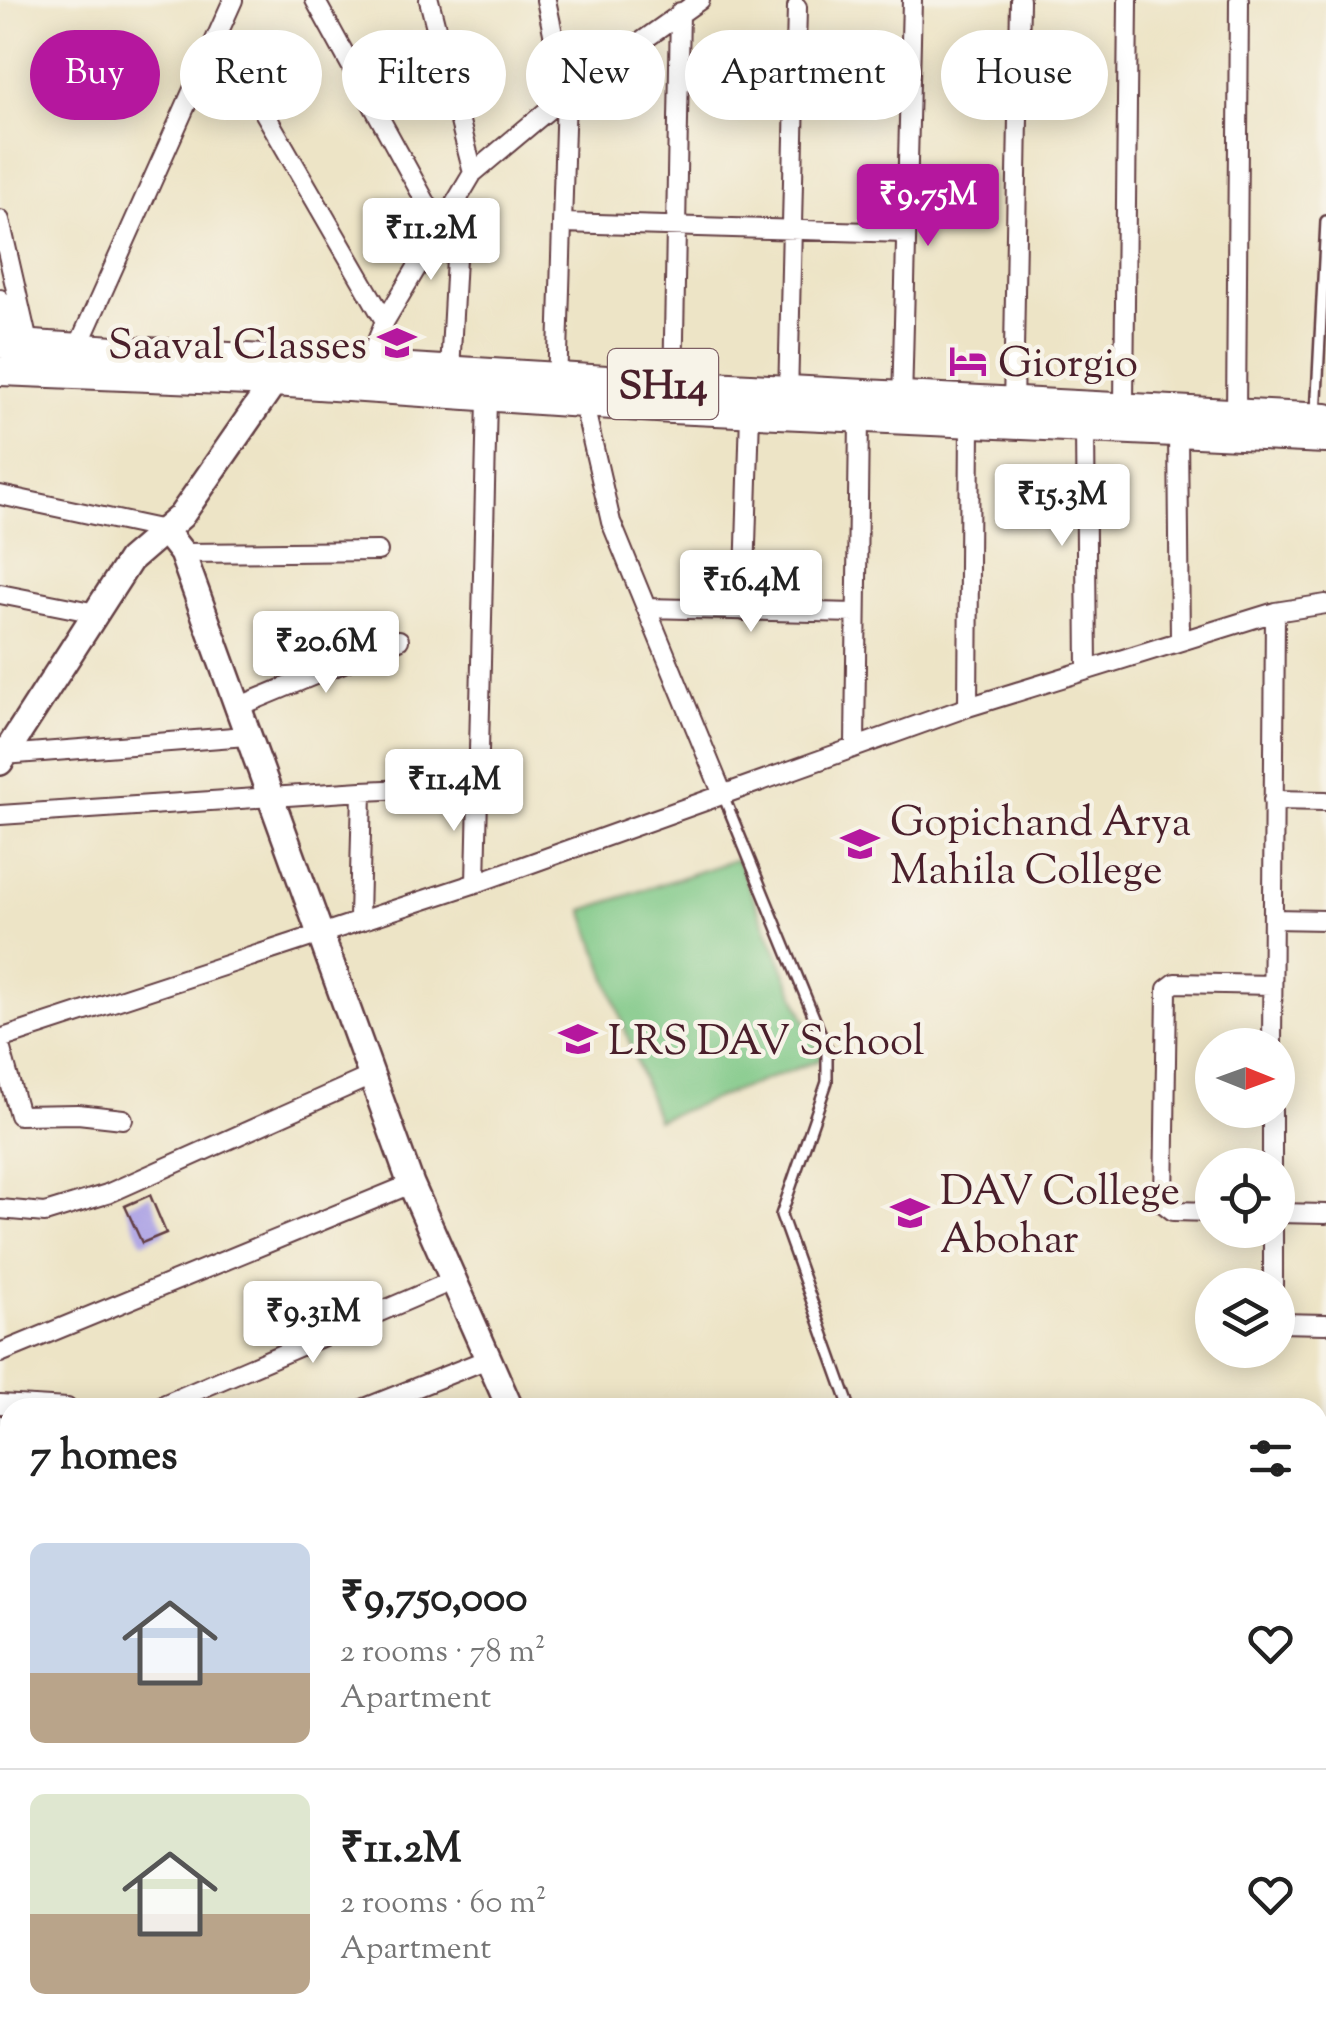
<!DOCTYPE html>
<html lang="en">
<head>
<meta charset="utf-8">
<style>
	:root { --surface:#fff; --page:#f6f6f6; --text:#222; --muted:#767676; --line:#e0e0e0; --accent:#b5179e }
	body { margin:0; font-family:"Sorts Mill Goudy",serif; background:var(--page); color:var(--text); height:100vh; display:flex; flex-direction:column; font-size:38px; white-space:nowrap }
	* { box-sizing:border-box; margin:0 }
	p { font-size:32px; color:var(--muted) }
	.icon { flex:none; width:55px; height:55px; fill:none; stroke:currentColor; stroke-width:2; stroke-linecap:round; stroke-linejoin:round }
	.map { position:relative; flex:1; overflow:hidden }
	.drawer { position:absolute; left:0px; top:1398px; width:1328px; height:642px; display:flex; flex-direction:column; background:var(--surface); border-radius:30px 30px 0 0; box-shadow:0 5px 25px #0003 }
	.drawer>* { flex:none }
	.banner { position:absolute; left:30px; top:30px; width:1268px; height:90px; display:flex; gap:20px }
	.needle { width:65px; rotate:91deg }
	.buttons { position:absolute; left:1195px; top:1028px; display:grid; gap:20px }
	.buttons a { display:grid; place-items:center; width:100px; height:100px; border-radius:50%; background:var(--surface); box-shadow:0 5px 25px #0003; font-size:50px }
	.price { position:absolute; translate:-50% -85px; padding:0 22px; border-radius:10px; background:#fff; color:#222; font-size:32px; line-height:65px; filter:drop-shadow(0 2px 5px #0008) }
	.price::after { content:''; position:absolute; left:50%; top:60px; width:30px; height:22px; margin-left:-15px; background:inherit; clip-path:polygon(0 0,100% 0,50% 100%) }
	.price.active { background:var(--accent); color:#fff }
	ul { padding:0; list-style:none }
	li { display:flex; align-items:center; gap:30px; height:250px; padding:0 30px }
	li+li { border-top:2px solid var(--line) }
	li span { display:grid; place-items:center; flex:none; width:280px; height:200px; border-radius:15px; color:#555 }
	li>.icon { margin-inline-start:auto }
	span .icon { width:120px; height:120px; fill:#fffc; stroke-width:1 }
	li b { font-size:42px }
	h2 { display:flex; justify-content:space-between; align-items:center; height:120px; padding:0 30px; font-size:42px }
	.pill { padding:0 35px; border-radius:45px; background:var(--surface); box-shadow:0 5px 25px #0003; font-size:35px; line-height:90px }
	.pill.active { background:var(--accent); color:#fff }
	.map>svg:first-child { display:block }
</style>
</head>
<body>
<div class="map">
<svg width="1326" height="2038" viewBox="0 0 1326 2038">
	<rect width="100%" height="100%" fill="#f7f3e8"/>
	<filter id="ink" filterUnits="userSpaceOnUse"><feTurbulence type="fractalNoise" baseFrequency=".01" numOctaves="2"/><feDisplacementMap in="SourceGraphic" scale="20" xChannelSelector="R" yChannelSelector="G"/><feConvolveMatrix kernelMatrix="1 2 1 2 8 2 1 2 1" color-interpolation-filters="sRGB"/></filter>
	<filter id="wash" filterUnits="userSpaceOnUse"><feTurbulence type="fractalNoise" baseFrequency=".0048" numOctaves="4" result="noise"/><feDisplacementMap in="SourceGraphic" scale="40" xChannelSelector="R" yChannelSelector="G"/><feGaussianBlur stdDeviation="2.25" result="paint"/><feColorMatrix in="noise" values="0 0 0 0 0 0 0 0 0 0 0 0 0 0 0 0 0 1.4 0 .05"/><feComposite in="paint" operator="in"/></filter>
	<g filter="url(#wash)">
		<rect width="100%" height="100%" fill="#ede4c6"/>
		<path fill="#7dc785" stroke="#647358" stroke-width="2.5" d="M737 859 822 1059 657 1120 583 910Z
			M1318 1591 1326 1613V1840L1318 1843Z"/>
		<g id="blocks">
			<path fill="#aaa0e4" d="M150 1195 166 1233 142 1243 125 1206Z"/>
		</g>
	</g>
	<g filter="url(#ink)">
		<use href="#blocks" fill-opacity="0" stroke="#623d42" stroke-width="2.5"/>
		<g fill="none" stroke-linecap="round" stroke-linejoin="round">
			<g stroke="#623d42" stroke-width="14">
				<path id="lane" d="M1316 416 1326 221
					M723 795 827 1049V1082L781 1215 850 1408"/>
			</g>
			<g stroke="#623d42" stroke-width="22">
				<path id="street" d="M315 0 440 228
					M429 0 473 173
					M546 0 566 95 557 387
					M220 36 385 321
					M679 80 794 81
					M0 220 30 351
					M563 223 905 233
					M0 299 12 352
					M77 349 233 0
					M450 371 459 202
					M364 373 385 321 473 173 566 95 700 0
					M673 391 680 12
					M788 399 797 7
					M902 404 912 0
					M1124 404 1128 0
					M584 405 611 522 723 795
					M1013 410 1020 0
					M1236 419 1239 0
					M1085 428 1087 670
					M1178 431 1180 641
					M0 495 164 530
					M182 553 378 551
					M0 594 96 613
					M646 608 856 613
					M744 611 750 413
					M968 707 970 423
					M235 708 399 640
					M855 745 859 418
					M4 755 246 736
					M362 791 479 786
					M1273 800 1326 801
					M0 815 362 791 359 918
					M476 883 487 398
					M1273 919 1326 920
					M0 1039 476 883 968 707 1275 612 1326 604
					M1272 1045 1275 612
					M0 1046 19 1115 78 1114 123 1119
					M1272 1110V1165
					M0 1209 45 1213 107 1194 371 1076
					M1212 1212 1173 1211 1164 1204 1167 989 1175 983 1272 985
					M1278 1213 1326 1214
					M1273 1230V1285
					M1278 1323 1326 1324
					M0 1353 411 1184
					M0 1404 67 1408
					M156 1408 452 1281
					M365 1408 485 1360
					M0 1425 3 1615
					M0 2000 4 2021 10 2024
					M109 2030V2038
					M215 2030V2038
					M1253 2030 1255 2038
					M537 2034 584 2030
					M968 2038 994 2030"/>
			</g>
			<g stroke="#623d42" stroke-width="30">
				<path id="secondary" d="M164 530 182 553 411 1184 510 1408
					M0 762 130 560 181 516 274 382
					M848 2030 851 2038"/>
			</g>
			<g stroke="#623d42" stroke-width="32">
				<path id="primary" d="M0 343 673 384 1326 418
					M0 371 274 382 672 409 1326 439"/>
			</g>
			<use href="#lane" stroke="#fff" stroke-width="9"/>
			<use href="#street" stroke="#fff" stroke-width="18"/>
			<use href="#secondary" stroke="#fff" stroke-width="25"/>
			<use href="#primary" stroke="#fff" stroke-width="28"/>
		</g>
	</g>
	<defs>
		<g id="school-bare" transform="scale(3)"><path d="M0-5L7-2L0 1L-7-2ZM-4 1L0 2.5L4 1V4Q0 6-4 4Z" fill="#b5179e" stroke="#f7f3e8" stroke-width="2.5" paint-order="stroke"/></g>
		<g id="hotel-bare" transform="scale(3)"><path d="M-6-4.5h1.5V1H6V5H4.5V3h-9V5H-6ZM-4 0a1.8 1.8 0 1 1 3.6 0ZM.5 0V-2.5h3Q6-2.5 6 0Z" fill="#b5179e" stroke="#f7f3e8" stroke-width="2.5" paint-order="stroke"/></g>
		<g id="university-bare" transform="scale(3)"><path d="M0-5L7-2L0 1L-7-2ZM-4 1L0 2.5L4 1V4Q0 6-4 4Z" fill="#b5179e" stroke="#f7f3e8" stroke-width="2.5" paint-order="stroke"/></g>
	</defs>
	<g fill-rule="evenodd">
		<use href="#school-bare" x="397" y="343"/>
		<use href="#hotel-bare" x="968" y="361"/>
		<use href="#university-bare" x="860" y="844"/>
		<use href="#school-bare" x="578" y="1039"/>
		<use href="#university-bare" x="910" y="1213"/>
	</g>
	<g text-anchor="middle" stroke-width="9" stroke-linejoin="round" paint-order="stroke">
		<rect fill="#f7f3e8" stroke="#7e5f64" stroke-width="2.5" x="608" y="349" width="110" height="70" rx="8"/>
		<g font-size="40" font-weight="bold" fill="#4a1f2b">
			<text x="663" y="398">SH14</text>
		</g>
		<g font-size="42" fill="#4a1f2b" stroke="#f7f3e8" text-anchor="start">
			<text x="367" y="358" text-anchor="end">Saaval Classes</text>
			<text x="998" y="376">Giorgio</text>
			<text x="890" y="835">Gopichand Arya<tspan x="890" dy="48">Mahila College</tspan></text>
			<text x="608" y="1054">LRS DAV School</text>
			<text x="940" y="1204">DAV College<tspan x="940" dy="48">Abohar</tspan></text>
		</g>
	</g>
</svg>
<div class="buttons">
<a><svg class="needle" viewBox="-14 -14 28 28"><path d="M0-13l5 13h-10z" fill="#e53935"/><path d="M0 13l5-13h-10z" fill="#767676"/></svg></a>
<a><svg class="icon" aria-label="locate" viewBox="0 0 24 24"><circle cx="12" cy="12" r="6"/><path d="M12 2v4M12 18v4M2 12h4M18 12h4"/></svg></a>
<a><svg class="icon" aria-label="layers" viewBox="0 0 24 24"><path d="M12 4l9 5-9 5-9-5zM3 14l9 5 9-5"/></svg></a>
</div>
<b class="price active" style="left:928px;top:249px">₹9.75M</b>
<b class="price" style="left:431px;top:283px">₹11.2M</b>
<b class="price" style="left:1062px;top:549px">₹15.3M</b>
<b class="price" style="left:751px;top:635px">₹16.4M</b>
<b class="price" style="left:326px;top:696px">₹20.6M</b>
<b class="price" style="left:454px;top:834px">₹11.4M</b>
<b class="price" style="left:313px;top:1366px">₹9.31M</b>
<div class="banner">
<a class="pill active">Buy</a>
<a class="pill">Rent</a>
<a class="pill">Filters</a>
<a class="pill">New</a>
<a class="pill">Apartment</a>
<a class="pill">House</a>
</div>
<section class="drawer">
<h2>7 homes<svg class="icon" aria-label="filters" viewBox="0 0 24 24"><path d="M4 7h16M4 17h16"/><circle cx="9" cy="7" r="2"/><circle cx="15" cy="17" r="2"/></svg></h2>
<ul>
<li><span style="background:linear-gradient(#c9d6e8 65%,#b9a48a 0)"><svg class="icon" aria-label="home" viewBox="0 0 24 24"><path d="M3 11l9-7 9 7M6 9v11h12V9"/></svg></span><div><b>₹9,750,000</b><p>2 rooms · 78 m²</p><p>Apartment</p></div><svg class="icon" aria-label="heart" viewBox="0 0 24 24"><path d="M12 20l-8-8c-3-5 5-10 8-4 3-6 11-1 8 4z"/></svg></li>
<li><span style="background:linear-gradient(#dfe7d0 60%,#b9a48a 0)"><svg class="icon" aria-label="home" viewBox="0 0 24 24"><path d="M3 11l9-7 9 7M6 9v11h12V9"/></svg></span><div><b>₹11.2M</b><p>2 rooms · 60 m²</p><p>Apartment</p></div><svg class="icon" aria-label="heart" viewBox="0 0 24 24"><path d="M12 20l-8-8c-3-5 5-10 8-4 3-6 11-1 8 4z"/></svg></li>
</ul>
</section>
</div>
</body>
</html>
